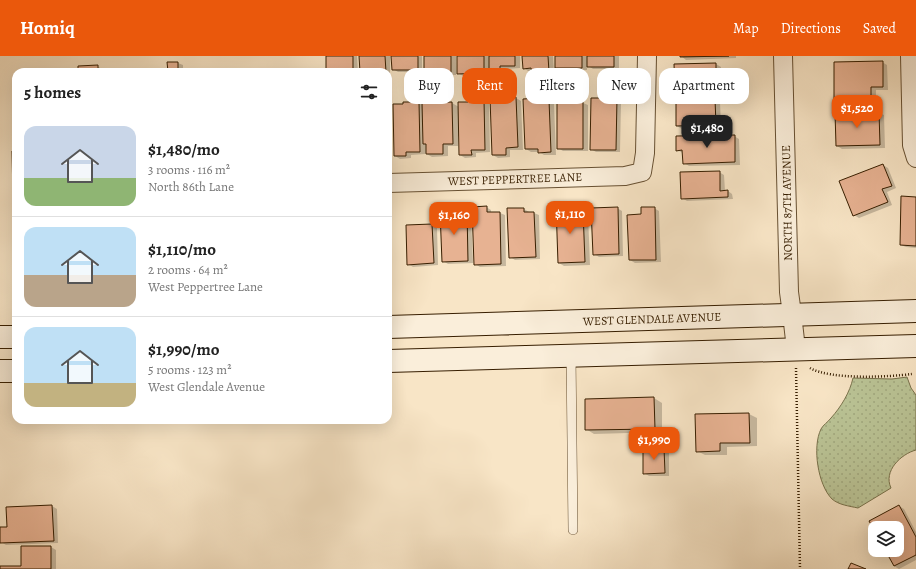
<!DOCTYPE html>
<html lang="en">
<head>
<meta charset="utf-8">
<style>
	:root { --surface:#fff; --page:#f2f2f2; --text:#222; --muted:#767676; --line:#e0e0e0; --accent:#ea580c }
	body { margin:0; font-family:Alegreya,serif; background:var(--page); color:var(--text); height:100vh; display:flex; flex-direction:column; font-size:15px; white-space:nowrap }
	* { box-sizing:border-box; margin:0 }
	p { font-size:13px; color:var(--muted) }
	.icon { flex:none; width:22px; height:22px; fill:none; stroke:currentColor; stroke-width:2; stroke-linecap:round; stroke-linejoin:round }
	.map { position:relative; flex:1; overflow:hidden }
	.side { position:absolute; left:12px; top:12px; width:380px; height:356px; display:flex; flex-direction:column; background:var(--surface); border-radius:12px; box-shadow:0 4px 16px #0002 }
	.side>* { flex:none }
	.hud { position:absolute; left:404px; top:12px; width:380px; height:36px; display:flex; gap:8px }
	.controls { position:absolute; left:868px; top:465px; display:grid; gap:8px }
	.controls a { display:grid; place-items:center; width:36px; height:36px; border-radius:8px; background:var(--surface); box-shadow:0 4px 16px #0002; font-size:20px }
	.price { position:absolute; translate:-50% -34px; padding:0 9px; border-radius:8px; background:var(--accent); color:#fff; font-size:13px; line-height:26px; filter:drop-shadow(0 1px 2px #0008) }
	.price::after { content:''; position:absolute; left:50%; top:24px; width:12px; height:9px; margin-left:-6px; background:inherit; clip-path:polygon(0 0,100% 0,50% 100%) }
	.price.selected { background:#222; color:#fff }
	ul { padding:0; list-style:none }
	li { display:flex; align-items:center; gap:12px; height:100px; padding:0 12px }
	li+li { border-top:1px solid var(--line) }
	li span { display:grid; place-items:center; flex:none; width:112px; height:80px; border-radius:12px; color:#555 }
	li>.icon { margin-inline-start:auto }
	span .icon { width:48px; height:48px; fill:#fffc; stroke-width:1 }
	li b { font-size:17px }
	h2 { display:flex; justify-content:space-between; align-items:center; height:48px; padding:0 12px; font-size:17px }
	.pill { padding:0 14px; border-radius:12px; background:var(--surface); box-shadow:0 4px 16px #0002; font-size:14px; line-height:36px }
	.pill.selected { background:var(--accent); color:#fff }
	header { display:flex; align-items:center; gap:24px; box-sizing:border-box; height:56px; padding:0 20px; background:var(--accent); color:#fff }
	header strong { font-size:19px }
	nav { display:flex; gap:22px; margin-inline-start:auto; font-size:14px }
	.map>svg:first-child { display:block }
</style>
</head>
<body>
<header>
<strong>Homiq</strong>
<nav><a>Map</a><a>Directions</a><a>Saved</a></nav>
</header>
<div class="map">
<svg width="916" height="513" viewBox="0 0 916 513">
	<defs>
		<pattern id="grass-dots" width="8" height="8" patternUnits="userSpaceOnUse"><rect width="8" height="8" fill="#bbc597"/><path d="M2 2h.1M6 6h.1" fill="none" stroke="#a1a980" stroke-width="1.8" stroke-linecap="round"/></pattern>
	</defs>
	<rect width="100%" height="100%" fill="#f8e5c6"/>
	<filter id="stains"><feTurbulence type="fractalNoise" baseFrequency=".005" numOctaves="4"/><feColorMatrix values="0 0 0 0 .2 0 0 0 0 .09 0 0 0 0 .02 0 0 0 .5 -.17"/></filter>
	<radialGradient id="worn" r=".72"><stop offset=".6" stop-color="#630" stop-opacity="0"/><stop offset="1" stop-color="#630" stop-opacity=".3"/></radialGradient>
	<path fill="url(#grass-dots)" stroke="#79724c" d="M907 321 911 332 916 339V394C901 398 883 415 891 432L858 452C849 450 839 449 832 443 818 429 812 391 821 373 823 369 828 366 831 362 841 351 850 336 853 322L892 323Z"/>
	<path fill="#0003" d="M327 0H357L358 16H327Z
		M360 0H390V25H388V16H361Z
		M392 0H422V16H398L393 13Z
		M425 0H456V19H430L425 16Z
		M458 0H520V12L505 13V15H495L489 11V19L463 20 458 17Z
		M523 0H553L554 18 538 19 533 16V15H528L524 12Z
		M556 0H619V13H593L587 9V14L561 15 556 12Z
		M681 0H736V2L686 4Z
		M882 6 887 9 888 34H876V45H840L835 42Z
		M178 7 183 9V16H169Z
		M716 8 721 11V38H681L676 35Z
		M97 10 105 15V16H79Z
		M516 42 521 45 523 94H510V101L498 102 493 99 491 43Z
		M539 43 542 45H549L554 48 556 99H544L539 96H531L526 93Z
		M616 43 621 46 620 96H596L591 93Z
		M715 44 720 46 721 71 682 73 677 70Z
		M484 45 489 48 490 96 476 97V101L465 102 460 99V80H458V90H448V100L432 101 425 97V98L411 99V102L400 103 395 100 419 47 423 49 452 47 459 51Z
		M558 47H583L588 49V95H563L558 92Z
		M388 48 390 49 392 101H388Z
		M836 57H879L884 59 885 92 842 93 837 90Z
		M734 80 739 83 740 109 689 110 684 107 683 97 677 94Z
		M883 109 888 112 896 132 887 136 892 149 859 162 854 159Z
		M719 116 724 119 725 135H728L732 138 733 143 687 145 682 142Z
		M916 142V192L906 191 901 189Z
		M570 149 575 152V155H583L588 158 590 209 564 210 559 207Z
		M486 151 491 154V157H500L505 159 506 210 480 211 475 208Z
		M617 152 622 155 623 200 599 201 594 198Z
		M654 152 659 155 661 206 635 207 630 204 642 159Z
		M508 153H524L529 156V157H534L539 159 540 203 515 204 510 201Z
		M466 155 471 158 473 207 448 208 443 205Z
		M432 169 437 172 438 209 413 211 408 208Z
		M654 342 662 347V376L594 378 586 373Z
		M749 358 757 362V390L727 391V399H705L697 395 696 359Z
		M664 393 669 396V420H649L644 417Z
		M52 450 57 453 58 487 6 489 1 486 8 472 7 451Z
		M899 450 904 453 916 476V504L899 513 894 510 886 494H897V472H875V473L871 465Z
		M51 491 56 494V513H1L22 511Z"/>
	<path fill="#e7b292" stroke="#371e00" d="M326 0H353V16H326Z
		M359 0H385L386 16H360Z
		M391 0H418V14H392Z
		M424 0H451V16L424 17Z
		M457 0H484V17L457 18Z
		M489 0H515V10H500V13H489Z
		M522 0H548L549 16 532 17 531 12 523 13Z
		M555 0H582V12H555Z
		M587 0H614V11H587Z
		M680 0H729L680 1Z
		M883 5V31H871V42L834 43V6Z
		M167 6H178V16H168Z
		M716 7V35L675 36 674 8Z
		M98 9V16H78V10Z
		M516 41 518 91 506 92V99H492L490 42Z
		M539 42V44H549L551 96 538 97V93H525L523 43Z
		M591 42H617L616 94H590Z
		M715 43 716 69 676 70V44Z
		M468 44H484L485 94H471L472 99H459L458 46H468Z
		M403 46H419L420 96H406V100H394L393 48H403Z
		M452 46 453 88H443V98H426V88H423L422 47Z
		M557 46H583V93H557Z
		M835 56H879L880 89 836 90Z
		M735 79V106L683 108 682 94 676 95V80Z
		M12 95H16V142H13Z
		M883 108 892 130 882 133 888 146 853 160 839 125Z
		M720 115V135L728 134V141L681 143 680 116Z
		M901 140 916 141V190L900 189Z
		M570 148 571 154H583L585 206 558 207 556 149Z
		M487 150V156H500L501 208 474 209 472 151Z
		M618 151 619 198 593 199 591 152Z
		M641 151H655L656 204H629L627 159 641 158Z
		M507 152H524V156H534L536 201 509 202Z
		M467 154 468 205 442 206 440 155Z
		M432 168 434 207 407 209 406 169Z
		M654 341 655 373 585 374V343Z
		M749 357 750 387H720V395L696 396 695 358Z
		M643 392H664L665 417 643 418Z
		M52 449 54 485 0 487V471H7L6 451Z
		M899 449 916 481V499L894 510 885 494H897V472H875V476L869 465Z
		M21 490H51V513H0V510H21Z
		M851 507 866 513H848Z"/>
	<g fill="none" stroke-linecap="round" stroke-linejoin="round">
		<g stroke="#675032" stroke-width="10">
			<path id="lane" d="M571 299 573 474"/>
		</g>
		<g stroke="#675032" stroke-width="20">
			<path id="street" d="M783 0 789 236 792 258 796 293
				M910 0 912 89 916 102
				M388 127 625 120 642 116 645 97 647 0"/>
		</g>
		<g stroke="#371e00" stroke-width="24">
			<path id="secondary" d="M388 271 916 255
				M0 281H16
				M388 305 916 290
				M0 315H16"/>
		</g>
		<path stroke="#371e00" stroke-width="2.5" stroke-dasharray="1 2" stroke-linecap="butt" d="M796 312 800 513
			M810 312C831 324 888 321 912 318"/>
		<use href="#lane" stroke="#faeeda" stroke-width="9"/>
		<use href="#street" stroke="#faeeda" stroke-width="18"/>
		<use href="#secondary" stroke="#faeeda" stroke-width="22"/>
	</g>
	<g text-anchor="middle" stroke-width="3" stroke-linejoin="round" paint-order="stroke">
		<g font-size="12" fill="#371e00" stroke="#faeeda">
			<text transform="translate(515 123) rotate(-2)" y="4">WEST PEPPERTREE LANE</text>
			<text transform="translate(787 147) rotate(-91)" y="4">NORTH 87TH AVENUE</text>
			<text transform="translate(652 263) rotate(-2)" y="4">WEST GLENDALE AVENUE</text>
		</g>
	</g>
	<rect width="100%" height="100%" filter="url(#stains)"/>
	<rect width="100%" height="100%" fill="url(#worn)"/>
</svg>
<div class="controls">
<a><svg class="icon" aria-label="layers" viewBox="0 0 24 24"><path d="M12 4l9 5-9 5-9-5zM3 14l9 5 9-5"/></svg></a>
</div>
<b class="price" style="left:857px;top:73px">$1,520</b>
<b class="price selected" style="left:707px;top:93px">$1,480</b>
<b class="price" style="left:570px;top:179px">$1,110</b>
<b class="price" style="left:454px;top:180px">$1,160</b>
<b class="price" style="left:654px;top:405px">$1,990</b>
<div class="hud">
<a class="pill">Buy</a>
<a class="pill selected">Rent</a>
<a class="pill">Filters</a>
<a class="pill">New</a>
<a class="pill">Apartment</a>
</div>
<section class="side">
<h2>5 homes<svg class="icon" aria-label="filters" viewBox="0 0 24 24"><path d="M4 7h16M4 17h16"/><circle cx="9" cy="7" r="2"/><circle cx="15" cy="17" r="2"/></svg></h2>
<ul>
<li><span style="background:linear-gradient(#c9d6e8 65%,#8fb573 0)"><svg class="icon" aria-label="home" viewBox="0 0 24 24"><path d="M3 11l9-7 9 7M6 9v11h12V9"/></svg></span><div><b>$1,480/mo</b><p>3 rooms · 116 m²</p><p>North 86th Lane</p></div></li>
<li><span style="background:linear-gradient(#bfe0f5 60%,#b9a48a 0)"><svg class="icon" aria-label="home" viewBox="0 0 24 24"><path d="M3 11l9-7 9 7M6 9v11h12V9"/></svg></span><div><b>$1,110/mo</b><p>2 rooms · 64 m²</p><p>West Peppertree Lane</p></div></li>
<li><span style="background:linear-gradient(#bfe0f5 70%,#c2b280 0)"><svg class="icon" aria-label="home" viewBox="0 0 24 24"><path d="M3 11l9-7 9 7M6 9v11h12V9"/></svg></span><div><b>$1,990/mo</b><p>5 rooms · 123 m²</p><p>West Glendale Avenue</p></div></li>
</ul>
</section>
</div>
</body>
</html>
